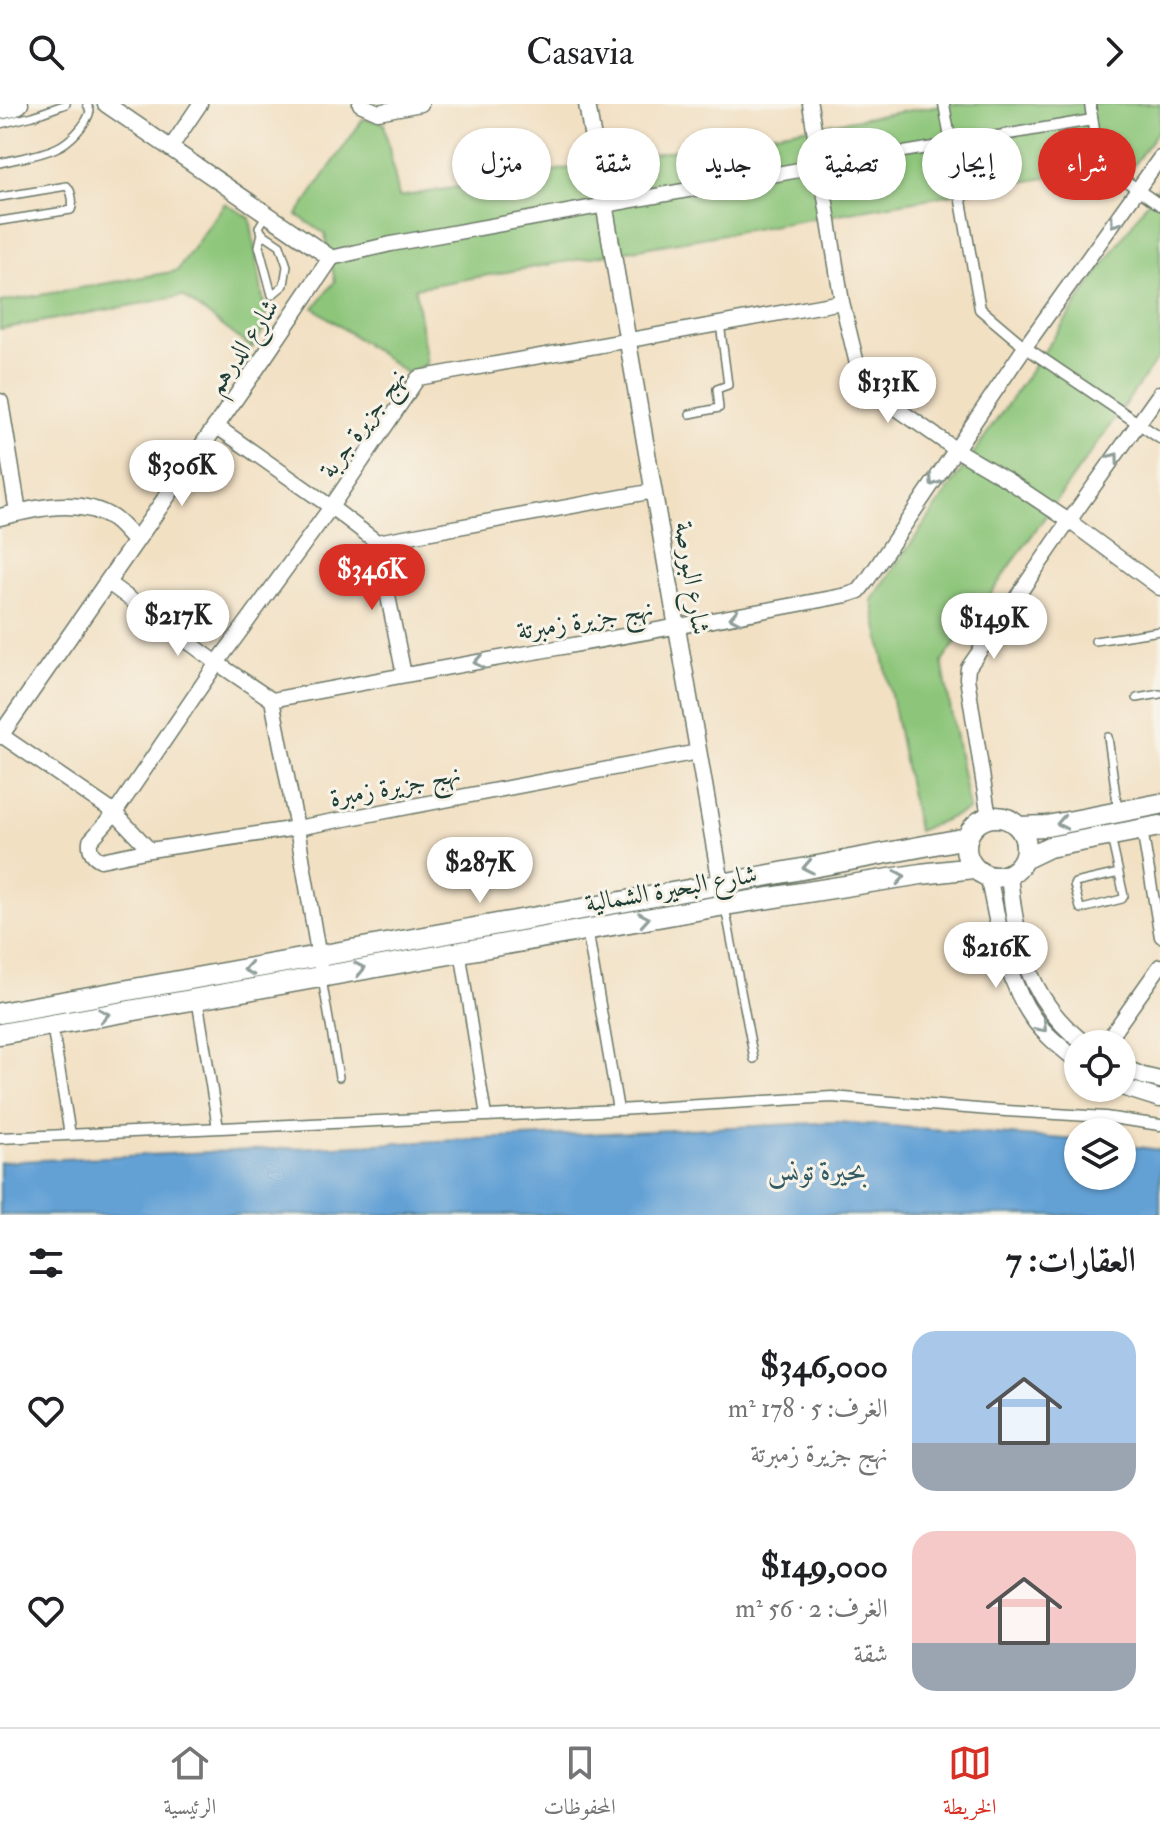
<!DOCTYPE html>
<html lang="ar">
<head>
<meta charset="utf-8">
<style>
	:root { --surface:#fff; --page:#f2f2f2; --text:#202124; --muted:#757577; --line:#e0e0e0; --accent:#d93025 }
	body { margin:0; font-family:"IM FELL Double Pica",Amiri,serif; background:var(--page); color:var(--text); direction:rtl; height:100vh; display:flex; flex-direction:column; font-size:30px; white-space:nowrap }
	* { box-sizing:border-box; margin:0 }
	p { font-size:26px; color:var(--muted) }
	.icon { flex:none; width:44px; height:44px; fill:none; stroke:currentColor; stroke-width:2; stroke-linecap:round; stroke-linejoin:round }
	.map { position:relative; height:1111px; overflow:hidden; direction:ltr }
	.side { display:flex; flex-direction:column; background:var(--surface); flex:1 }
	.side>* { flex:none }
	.hud { position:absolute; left:24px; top:24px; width:1112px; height:72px; direction:rtl; display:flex; gap:16px }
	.tools { position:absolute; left:1064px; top:926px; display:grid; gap:16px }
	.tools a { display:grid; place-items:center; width:72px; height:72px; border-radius:50%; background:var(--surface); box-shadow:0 2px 6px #0004; font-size:40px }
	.price { position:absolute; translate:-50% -68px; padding:0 18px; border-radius:28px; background:#fff; color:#222; font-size:26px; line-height:52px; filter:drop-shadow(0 2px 4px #0008) }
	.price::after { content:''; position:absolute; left:50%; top:48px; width:24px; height:18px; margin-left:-12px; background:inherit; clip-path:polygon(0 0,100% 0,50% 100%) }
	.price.selected { background:var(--accent); color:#fff }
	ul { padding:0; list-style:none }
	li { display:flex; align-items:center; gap:24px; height:200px; padding:0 24px }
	li span { display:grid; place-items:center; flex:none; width:224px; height:160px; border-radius:24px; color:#555 }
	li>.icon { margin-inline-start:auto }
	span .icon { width:96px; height:96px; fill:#fffc; stroke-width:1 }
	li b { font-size:34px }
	h2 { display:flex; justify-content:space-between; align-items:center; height:96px; padding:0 24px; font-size:34px }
	.tag { padding:0 28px; border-radius:36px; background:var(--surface); box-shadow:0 2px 6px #0004; font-size:28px; line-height:72px }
	.tag.selected { background:var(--accent); color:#fff }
	header { display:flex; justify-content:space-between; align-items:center; height:104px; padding:0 24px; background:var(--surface); font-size:36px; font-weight:600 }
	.dock { display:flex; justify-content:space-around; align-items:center; height:112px; border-top:2px solid var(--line); background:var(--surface); font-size:22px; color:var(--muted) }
	.dock a { display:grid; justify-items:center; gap:4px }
	.dock .selected { color:var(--accent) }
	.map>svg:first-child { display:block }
</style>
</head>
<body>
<header><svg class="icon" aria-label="forward" viewBox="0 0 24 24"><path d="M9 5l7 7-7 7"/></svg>Casavia<svg class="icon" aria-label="search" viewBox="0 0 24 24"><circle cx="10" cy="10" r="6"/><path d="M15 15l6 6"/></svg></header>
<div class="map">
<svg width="1160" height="1111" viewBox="0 0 1160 1111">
	<rect width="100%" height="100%" fill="#f7f3e8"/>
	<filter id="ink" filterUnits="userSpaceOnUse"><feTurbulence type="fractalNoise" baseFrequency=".0125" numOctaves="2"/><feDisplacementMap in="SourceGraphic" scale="16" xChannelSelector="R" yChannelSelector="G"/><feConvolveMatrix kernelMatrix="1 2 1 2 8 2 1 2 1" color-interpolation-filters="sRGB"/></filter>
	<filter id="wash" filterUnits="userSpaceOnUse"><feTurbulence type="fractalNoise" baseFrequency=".006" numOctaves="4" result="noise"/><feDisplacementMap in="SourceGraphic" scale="32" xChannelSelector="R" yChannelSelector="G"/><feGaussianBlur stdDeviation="1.8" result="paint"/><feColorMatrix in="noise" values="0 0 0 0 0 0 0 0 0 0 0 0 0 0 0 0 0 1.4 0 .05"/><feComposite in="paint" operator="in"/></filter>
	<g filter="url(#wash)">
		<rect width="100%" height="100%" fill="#f2e0c3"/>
		<path fill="#8dc67a" stroke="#568257" stroke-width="2" d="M947 0H1160V24L1118 83 1091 66 415 184 427 260 408 270 314 204 335 177 325 130 297 111 363 15 384 19 399 93Z
			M1160 80V251L942 558 969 706 918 727 872 496Z
			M225 99 250 114 267 220 252 244 183 192 0 225V198L177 167Z"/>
		<path fill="#63a1d5" stroke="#416f84" stroke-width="2" d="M837 1018 1078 1036V1072H1122V1041L1160 1046V1111H0V1058Z"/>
	</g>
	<g filter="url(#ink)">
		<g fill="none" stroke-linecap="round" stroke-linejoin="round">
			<g stroke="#697666" stroke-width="10">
				<path id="service" d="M0 20 33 12 66 0
					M0 59C18 54 39 52 56 44 70 38 87 20 90 7L87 0
					M0 93 67 82C72 87 74 100 71 106L0 117
					M262 129 280 141 287 162 284 181 272 191 259 142 262 129 259 123 267 110
					M690 310 719 304 717 285 728 281 720 219
					M1095 537 1160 527
					M1137 594 1160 590
					M1108 633 1118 706
					M1111 733 1124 792 1122 795 1082 805 1080 804 1074 781 1075 779 1119 769
					M725 803 754 955
					M322 875 339 973"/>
			</g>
			<g stroke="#697666" stroke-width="13">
				<path id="pedestrian" d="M944 0 980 205 1025 243 1160 334
					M1090 0 1099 58 1160 101
					M821 62 1092 16
					M1142 725 1160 833
					M587 825 618 1006
					M460 846 486 1012
					M197 894 218 1024
					M52 920 70 1031
					M0 1034 618 1006 832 993 990 1006 1105 1013 1160 1021"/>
			</g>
			<g stroke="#697666" stroke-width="17">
				<path id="minor" d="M360 0 378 8 421 0
					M810 0 842 198 858 264 866 278 876 290 955 345 1009 377 1069 417 1160 484
					M171 43 200 0
					M331 154 391 140 821 62
					M216 322 331 403 377 438 404 571
					M377 438 654 387
					M107 478 217 559 272 596
					M272 596C463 559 656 528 847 491L859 487 866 478 1025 243 1160 54
					M272 596 297 724 320 860
					M1 631 115 709 150 746
					M698 648 297 724 150 746 101 756C92 752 89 747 90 737L115 709 217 559 331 403 418 274 842 198
					M989 714 967 574 968 564 1069 417 1160 289
					M1105 940 1160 862"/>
			</g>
			<g stroke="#697666" stroke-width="19">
				<path id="tertiary" d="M587 0 723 791
					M0 7 14 4 20 0
					M0 298 18 408
					M0 413C35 404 80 393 112 414 121 420 128 429 135 437
					M0 632 264 253 331 154 106 0
					M1009 770C1015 838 1028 897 1085 940
					M988 772C999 820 1004 873 1033 914 1045 931 1062 944 1078 957
					M1122 963 1143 972 1160 976
					M1122 983 1160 995"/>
			</g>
			<g stroke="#697666" stroke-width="23">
				<path id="secondary" d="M966 743a30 30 0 1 1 60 0a30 30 0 1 1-60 0Z
					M1019 723 1047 722 1160 700
					M1024 755 1049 743 1160 722
					M0 909 722 780 967 734
					M0 930 725 801 921 770 974 764"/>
			</g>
			<use href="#service" stroke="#fff" stroke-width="7"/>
			<use href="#pedestrian" stroke="#fff" stroke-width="10"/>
			<use href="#minor" stroke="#fff" stroke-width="14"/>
			<use href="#tertiary" stroke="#fff" stroke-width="16"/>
			<use href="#secondary" stroke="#fff" stroke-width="20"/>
		</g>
		<defs><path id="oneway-chevron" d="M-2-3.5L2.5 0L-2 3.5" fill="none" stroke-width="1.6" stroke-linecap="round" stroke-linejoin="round" transform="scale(2)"/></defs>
		<g stroke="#8f9e9a">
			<use href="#oneway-chevron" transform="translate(1115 118) rotate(126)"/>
			<use href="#oneway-chevron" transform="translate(1114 354) rotate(-54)"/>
			<use href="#oneway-chevron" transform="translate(934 377) rotate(124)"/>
			<use href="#oneway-chevron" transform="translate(735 513) rotate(169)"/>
			<use href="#oneway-chevron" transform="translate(479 558) rotate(170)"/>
			<use href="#oneway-chevron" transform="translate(1062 719) rotate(169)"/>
			<use href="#oneway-chevron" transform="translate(808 763) rotate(169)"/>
			<use href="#oneway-chevron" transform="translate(900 773) rotate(-9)"/>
			<use href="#oneway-chevron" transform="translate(644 815) rotate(-10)"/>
			<use href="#oneway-chevron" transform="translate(249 865) rotate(170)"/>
			<use href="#oneway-chevron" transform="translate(360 865) rotate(-11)"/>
			<use href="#oneway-chevron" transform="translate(104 911) rotate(-10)"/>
			<use href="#oneway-chevron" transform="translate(1042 923) rotate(48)"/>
		</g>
	</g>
	<g text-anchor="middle" stroke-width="6" stroke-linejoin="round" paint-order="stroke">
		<g font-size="26" fill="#1f3d34" stroke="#f7f3e8">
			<text transform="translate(242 242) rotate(-56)" y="9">شارع الدرهم</text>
			<text transform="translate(362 319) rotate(-54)" y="9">نهج جزيرة جربة</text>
			<text transform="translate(693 474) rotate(81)" y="9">شارع البورصة</text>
			<text transform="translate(585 515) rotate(-10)" y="9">نهج جزيرة زمبرتة</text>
			<text transform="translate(395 681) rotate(-11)" y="9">نهج جزيرة زمبرة</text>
			<text transform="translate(671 784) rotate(-10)" y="9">شارع البحيرة الشمالية</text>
		</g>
		<g font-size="28" font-style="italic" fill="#335b64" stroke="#f7f3e8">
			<text x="817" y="1076">بحيرة تونس</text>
		</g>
	</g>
</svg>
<div class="tools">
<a><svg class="icon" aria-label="locate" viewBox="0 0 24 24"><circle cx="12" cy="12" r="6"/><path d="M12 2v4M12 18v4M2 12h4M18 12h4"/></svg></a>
<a><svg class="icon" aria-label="layers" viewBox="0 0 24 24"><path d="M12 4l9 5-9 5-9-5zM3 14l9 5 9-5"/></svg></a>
</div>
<b class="price" style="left:888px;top:321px">$131K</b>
<b class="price" style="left:182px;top:404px">$306K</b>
<b class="price selected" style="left:372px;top:508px">$346K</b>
<b class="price" style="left:178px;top:554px">$217K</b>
<b class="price" style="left:994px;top:557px">$149K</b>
<b class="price" style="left:480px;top:801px">$287K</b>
<b class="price" style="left:996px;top:886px">$216K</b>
<div class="hud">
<a class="tag selected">شراء</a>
<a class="tag">إيجار</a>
<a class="tag">تصفية</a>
<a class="tag">جديد</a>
<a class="tag">شقة</a>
<a class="tag">منزل</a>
</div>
</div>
<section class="side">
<h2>العقارات: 7<svg class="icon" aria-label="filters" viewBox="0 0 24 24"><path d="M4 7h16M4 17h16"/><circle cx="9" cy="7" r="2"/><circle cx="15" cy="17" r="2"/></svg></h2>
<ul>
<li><span style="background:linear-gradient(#a9c7e8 70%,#9aa5b1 0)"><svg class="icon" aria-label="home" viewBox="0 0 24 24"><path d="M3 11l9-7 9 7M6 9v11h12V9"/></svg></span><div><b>$346,000</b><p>الغرف: 5 · 178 m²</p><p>نهج جزيرة زمبرتة</p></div><svg class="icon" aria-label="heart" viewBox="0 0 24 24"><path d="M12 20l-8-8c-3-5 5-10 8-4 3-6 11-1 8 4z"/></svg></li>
<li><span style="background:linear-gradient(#f6c9c9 70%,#9aa5b1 0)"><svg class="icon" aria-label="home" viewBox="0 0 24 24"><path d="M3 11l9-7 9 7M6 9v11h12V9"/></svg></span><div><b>$149,000</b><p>الغرف: 2 · 56 m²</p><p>شقة</p></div><svg class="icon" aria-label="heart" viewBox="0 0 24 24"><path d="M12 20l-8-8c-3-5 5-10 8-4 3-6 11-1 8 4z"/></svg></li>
</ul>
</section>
<nav class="dock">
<a class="selected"><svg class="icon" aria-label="map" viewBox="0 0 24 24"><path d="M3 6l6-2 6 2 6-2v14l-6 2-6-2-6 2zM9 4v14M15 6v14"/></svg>الخريطة</a>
<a><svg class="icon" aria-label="saved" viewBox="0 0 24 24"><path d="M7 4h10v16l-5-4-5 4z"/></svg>المحفوظات</a>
<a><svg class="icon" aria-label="home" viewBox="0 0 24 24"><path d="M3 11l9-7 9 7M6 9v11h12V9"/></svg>الرئيسية</a>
</nav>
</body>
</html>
